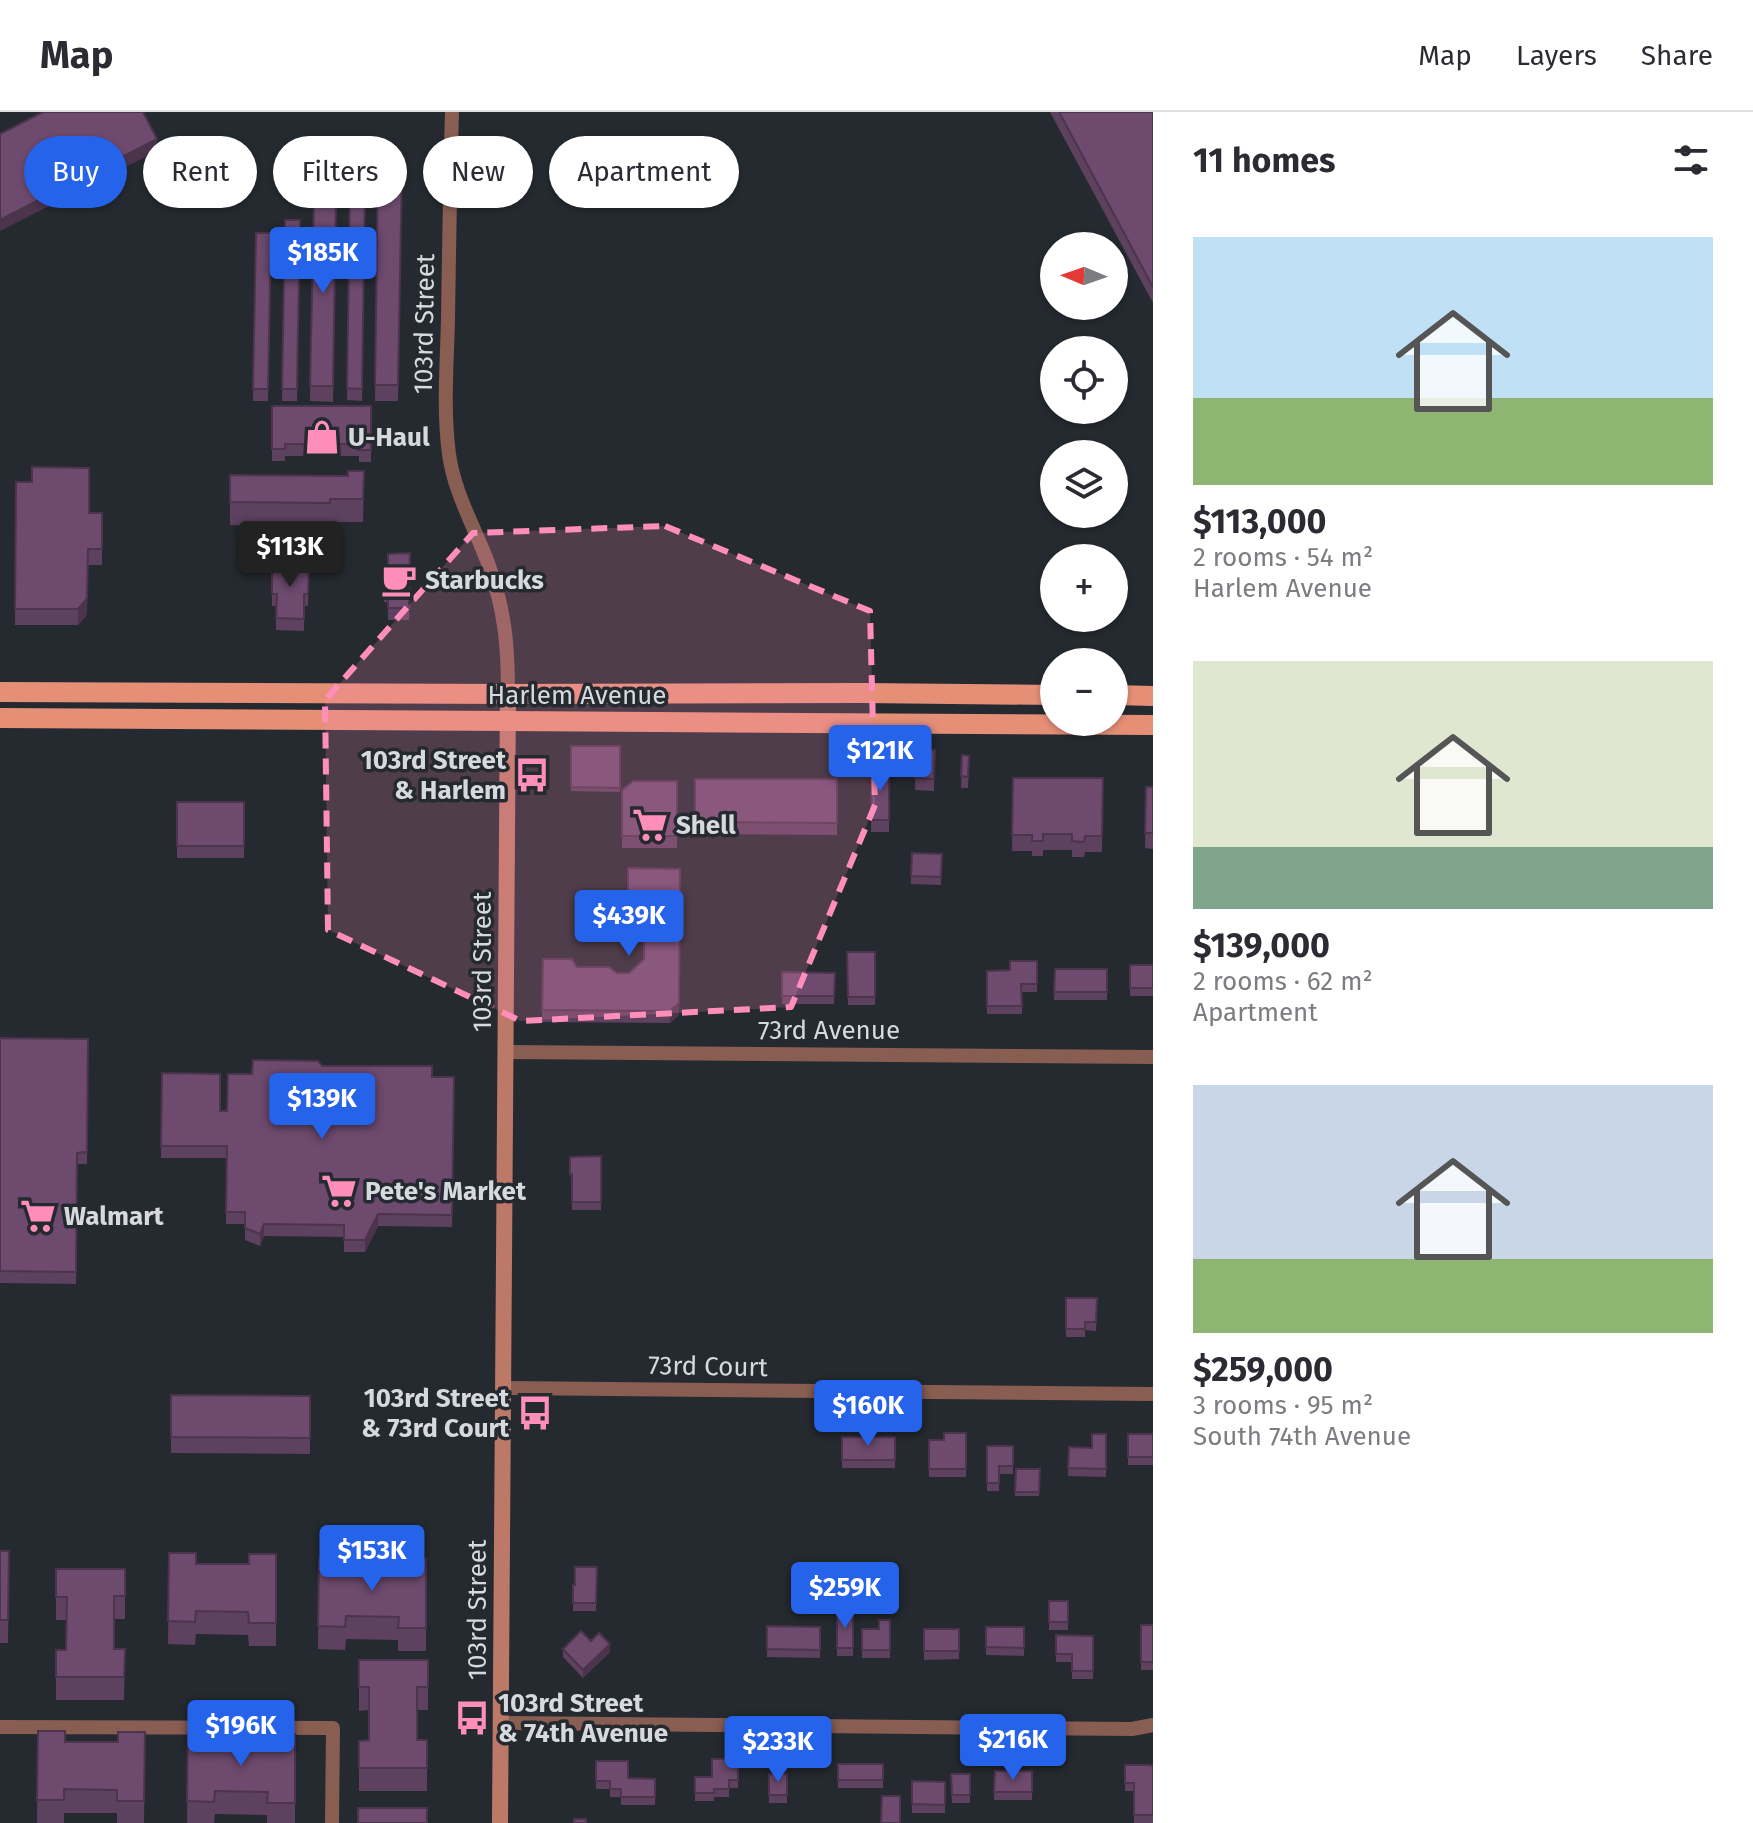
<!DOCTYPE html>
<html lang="en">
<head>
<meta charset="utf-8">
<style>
	:root { --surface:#fff; --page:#f2f2f3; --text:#2b2b33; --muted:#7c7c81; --line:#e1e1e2; --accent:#2563eb }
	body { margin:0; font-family:"Fira Sans",sans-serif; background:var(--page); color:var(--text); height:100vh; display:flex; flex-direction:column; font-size:30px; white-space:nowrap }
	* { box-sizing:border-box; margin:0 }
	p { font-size:26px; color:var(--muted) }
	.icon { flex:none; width:44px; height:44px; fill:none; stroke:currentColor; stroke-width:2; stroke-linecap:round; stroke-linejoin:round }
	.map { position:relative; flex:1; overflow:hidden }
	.drawer { display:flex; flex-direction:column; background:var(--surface); width:600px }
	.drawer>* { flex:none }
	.guide { position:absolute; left:24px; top:24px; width:760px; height:72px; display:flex; gap:16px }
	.needle { width:52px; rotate:272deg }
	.tools { position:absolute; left:1040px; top:120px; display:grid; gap:16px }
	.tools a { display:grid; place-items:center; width:88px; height:88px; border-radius:50%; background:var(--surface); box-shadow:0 2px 6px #0004; font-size:40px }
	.price { position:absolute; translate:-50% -68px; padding:0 18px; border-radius:8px; background:var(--accent); color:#fff; font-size:26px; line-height:52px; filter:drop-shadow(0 2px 4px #0008) }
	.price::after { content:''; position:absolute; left:50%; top:48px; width:24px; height:18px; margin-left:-12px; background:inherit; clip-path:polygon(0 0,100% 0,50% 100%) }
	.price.active { background:#222; color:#fff }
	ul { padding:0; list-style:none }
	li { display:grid; align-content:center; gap:16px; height:424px; padding:0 40px }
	li span { display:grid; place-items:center; height:248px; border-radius:0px; color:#555 }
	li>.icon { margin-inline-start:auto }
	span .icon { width:144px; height:144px; fill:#fffc; stroke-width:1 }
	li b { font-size:34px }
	h2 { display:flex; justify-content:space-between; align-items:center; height:96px; padding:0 40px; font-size:34px }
	.tag { padding:0 28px; border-radius:36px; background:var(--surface); box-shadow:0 2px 6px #0004; font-size:28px; line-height:72px }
	.tag.active { background:var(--accent); color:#fff }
	header { display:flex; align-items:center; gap:48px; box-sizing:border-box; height:112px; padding:0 40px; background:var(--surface); border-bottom:2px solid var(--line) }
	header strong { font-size:38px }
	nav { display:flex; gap:44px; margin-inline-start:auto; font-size:28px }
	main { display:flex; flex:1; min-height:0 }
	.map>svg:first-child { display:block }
</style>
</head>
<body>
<header>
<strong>Map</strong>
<nav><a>Map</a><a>Layers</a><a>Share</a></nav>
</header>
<main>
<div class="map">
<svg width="1153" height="1711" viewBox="0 0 1153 1711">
	<rect width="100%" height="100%" fill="#252a30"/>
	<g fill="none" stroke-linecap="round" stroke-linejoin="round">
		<path stroke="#885d52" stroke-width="14" d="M452 0C450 69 449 138 448 207 447 252 443 298 449 342 454 380 474 414 488 451 505 498 508 533 508 582
			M506 940 1153 945
			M503 1276 1153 1282
			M500 1611 1132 1617 1153 1613
			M0 1615 333 1616 332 1711"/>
		<path stroke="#bd7967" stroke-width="16" d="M500 1711 508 582"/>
		<path stroke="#e68f77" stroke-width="20" d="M0 580 508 582 862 581 1054 583
			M1114 583 1153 584
			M0 606 1153 613"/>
	</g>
	<path fill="#5e405f" d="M1050 0H1152L1153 3V191Z
		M378 57H402L398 289H375Z
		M365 75 362 289 347 288 350 76Z
		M314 90H336L333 290 310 289Z
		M285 108H300L297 289H282Z
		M256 121H271L268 289H253Z
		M272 294H371V350H359V344H285V349H272Z
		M364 359 363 410H330V414L230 413V363L348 364Z
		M16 370 89 401H102V453H88L87 499 86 504 78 513H15Z
		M410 441 409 508H388V490H384V478L388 470Z
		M272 451 309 452 308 494H304V519L276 518V494H272Z
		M571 634H620V680L571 679Z
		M916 637 935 638 934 679 915 678Z
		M962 643 969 655 968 676H961Z
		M872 654H889V720H871Z
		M1013 666H1103L1102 740H1085L1084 745H1072V738H1043V744H1032V739H1012Z
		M695 667H837V723L695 722Z
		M677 669V736H622V678Z
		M1146 675H1153V737L1145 736Z
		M177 690H244V746H177Z
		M942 742 941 773 911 772V764Z
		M628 756 679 903 670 911 542 910 543 847 577 855 617 861H629L644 847V822L637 816V802H628Z
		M847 840H875V893H848Z
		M1037 849V880H1022V902H987V859L1010 858Z
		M1130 853H1153V884H1130Z
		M1055 857H1107V888H1054Z
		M782 860 835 861 834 892H782Z
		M0 926 88 927 87 1052H77L76 1172 0 1171Z
		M322 954 432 965H454L452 1115 378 1114 365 1140H344V1125L264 1124 260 1134 245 1128V1112H226V1046H161L162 961 220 999H227L252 962Z
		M601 1044V1098H572L570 1045Z
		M1066 1186H1097L1096 1219 1085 1218V1225H1066Z
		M171 1283 310 1284V1342L171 1341Z
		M966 1321V1365H929V1328H944Z
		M1106 1322V1365L1068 1364 1069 1335 1092 1336Z
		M1128 1322H1153V1353H1128Z
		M842 1325H895V1356H842Z
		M987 1334H1013V1362H999V1379H987Z
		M1016 1357H1040L1039 1384H1015Z
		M0 1439H9L8 1531H0Z
		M169 1441 196 1452H249L276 1442V1534H249L248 1523 196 1522 195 1533 168 1532Z
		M319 1446 346 1456 399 1457 426 1447V1539H398V1528L346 1527 345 1538 318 1537Z
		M597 1455 596 1499H573V1473H575Z
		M56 1457H125V1507H114V1537H125L124 1588H56V1538H66L67 1508H56Z
		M1049 1489H1068V1518H1049Z
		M837 1501H853V1544H837Z
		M890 1508V1546H862V1517H879Z
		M1141 1513H1153V1558H1141Z
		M767 1514 820 1515V1546L767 1545Z
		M986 1515H1024V1544L986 1543Z
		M924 1517H959V1547L924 1548Z
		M1056 1523 1093 1524V1567H1072V1550H1056Z
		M591 1529 610 1540 583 1566 563 1545V1537Z
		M359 1548H428V1598H417V1628H427V1679H359V1629L369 1628V1598L359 1599Z
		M38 1619 65 1630H118L145 1620 144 1711H117V1701H64V1711H37Z
		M188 1621 215 1632H268L295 1622V1711H267V1703L215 1702 214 1711H187Z
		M738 1647V1676H729V1685H714V1689H695V1665H712Z
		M596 1649 628 1666 655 1667V1693H621V1685H610V1677H596Z
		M838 1652H883V1676H838Z
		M1125 1653 1153 1654V1711H1134V1679H1125Z
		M995 1659H1032V1688H994Z
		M769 1662H787V1691H769Z
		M951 1662H970V1691H952Z
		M912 1669 945 1670V1701H912Z"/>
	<path fill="#4c344d" d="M157 27V39L0 119V108Z
		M88 437 87 499 86 504 78 513V497Z
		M680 757 679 903 670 911V899Z
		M378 1102V1114L365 1140V1128Z
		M264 1112V1124L260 1134V1122Z
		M610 1532V1540L583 1566V1558Z"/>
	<path fill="#6d4a6e" stroke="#4c344d" stroke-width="2" d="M43 0H143L157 27 0 108V22Z
		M1059 0H1152L1153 3V175Z
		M378 57H402L398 273H375Z
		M365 75 362 277 347 276 350 76Z
		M314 90H336L333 274H310Z
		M285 108H300L297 277H282Z
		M256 121H271L268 277H253Z
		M272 294H371V338H359V332H285V337H272Z
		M32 355 89 356V401H102V437H88L87 484 86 488 78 497H15L16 370H32Z
		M348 359H364L363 387H330V391L230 390V363L348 364Z
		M410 441 409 496H388V478H384L385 469 388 470V442Z
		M272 451 309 452 308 482H304V507L276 506 277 482H272Z
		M571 634H620V676L571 675Z
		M916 637 935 638 934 667 915 666Z
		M962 643 969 644 968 665 961 664Z
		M872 654H889V708H871Z
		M1013 666H1103L1102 724H1085L1084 730 1072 729V722H1043V729H1032V723H1012Z
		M695 667H837V711L695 710Z
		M633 669H677V724H622V678Z
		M1146 675H1153V721H1145Z
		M177 690H244V734H177Z
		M912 741 942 742 941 765 911 764Z
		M628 756 680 757 679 891 670 899 542 898 543 847H572L577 855H609L617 861H629L644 847V811L637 804V790H628Z
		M847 840H875V885H848Z
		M1010 849H1037V872H1021L1022 894H987V859L1010 858Z
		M1130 853H1153V876H1130Z
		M1055 857H1107V880H1054Z
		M782 860 835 861 834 884H782Z
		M0 926 88 927 87 1040 77 1041 76 1160 0 1159Z
		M253 948 318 949 322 954H432V965H454L452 1103 378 1102 365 1128H344V1113L264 1112 260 1122 245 1116V1100H226L227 1034H161L162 961 220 962V999H227L228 962H252Z
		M601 1044V1090H572V1062H570V1045Z
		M1066 1186H1097L1096 1210H1085V1217H1066Z
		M171 1283 310 1284V1326L171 1325Z
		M944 1321H966V1357H929V1328H944Z
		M1092 1322H1106V1357L1068 1356 1069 1335 1092 1336Z
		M1128 1322H1153V1345H1128Z
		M842 1325H895V1348H842Z
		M987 1334H1013V1354H999V1371H987Z
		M1016 1357H1040L1039 1380H1015Z
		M0 1439H9L8 1508H0Z
		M169 1441H196V1452H249V1442H276V1511H249L248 1500 196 1499 195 1510 168 1509Z
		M319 1446H346V1456L399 1457V1446L426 1447V1516H398L399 1505 346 1504 345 1515 318 1514Z
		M575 1455H597L596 1491H573V1473H575Z
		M56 1457H125V1484H114V1537H125L124 1565H56V1538H66L67 1485H56Z
		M1049 1489H1068V1510H1049Z
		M837 1501H853V1536H837Z
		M879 1508H890V1538H862V1517H879Z
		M1141 1513H1153V1550H1141Z
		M767 1514 820 1515V1538L767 1537Z
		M986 1515H1024V1536L986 1535Z
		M924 1517H959V1539H924Z
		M581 1519 591 1529 599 1521 610 1532 583 1558 563 1537Z
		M1056 1523 1093 1524V1559H1072V1542H1056Z
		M359 1548H428V1575H417V1628H427V1656H359V1629L369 1628V1575H359Z
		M38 1619H65V1630H118V1620H145L144 1689H117V1678L64 1677V1688H37Z
		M188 1621H215V1632H268V1622H295V1691H267L268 1680 215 1679 214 1690 187 1689Z
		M712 1647H738V1668H729V1677H714V1681H695V1665H712Z
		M596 1649H628V1666L655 1667V1685H621V1677H610V1669H596Z
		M838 1652H883V1668H838Z
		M1125 1653H1148L1153 1654V1703H1134V1671H1125Z
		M995 1659H1032V1680H994Z
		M769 1662H787V1683H769Z
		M951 1662H970V1683H952Z
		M912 1669 945 1670V1693L912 1692Z
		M882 1684H900V1711H881Z
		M358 1696H427V1711H358Z
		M574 1707H586V1711H574Z"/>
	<path fill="#ff8eba" fill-opacity="0.2" stroke="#ff8eba" stroke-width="6" stroke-dasharray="16 10" stroke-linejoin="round" d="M665 414 870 499 875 693 791 895 521 909 328 818 325 588 473 421Z"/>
	<defs>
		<g id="shop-bare" transform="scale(2.76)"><path d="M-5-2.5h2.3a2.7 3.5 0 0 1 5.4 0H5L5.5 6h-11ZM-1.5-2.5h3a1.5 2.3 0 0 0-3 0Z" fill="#ff8eba" stroke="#252a30" stroke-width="2.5" paint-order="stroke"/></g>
		<g id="cafe-bare" transform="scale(2.76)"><path d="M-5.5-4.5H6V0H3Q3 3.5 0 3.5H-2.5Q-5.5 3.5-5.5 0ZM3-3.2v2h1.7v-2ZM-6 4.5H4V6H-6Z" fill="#ff8eba" stroke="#252a30" stroke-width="2.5" paint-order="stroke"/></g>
		<g id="bus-bare" transform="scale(2.76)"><path d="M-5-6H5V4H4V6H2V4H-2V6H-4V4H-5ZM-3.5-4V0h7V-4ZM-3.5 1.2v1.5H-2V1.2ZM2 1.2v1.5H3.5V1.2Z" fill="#ff8eba" stroke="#252a30" stroke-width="2.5" paint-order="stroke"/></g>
		<g id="supermarket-bare" transform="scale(2.76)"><path d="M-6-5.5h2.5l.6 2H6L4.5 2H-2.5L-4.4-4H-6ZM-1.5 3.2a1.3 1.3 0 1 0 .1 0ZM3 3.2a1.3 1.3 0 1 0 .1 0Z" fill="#ff8eba" stroke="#252a30" stroke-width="2.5" paint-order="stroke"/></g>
	</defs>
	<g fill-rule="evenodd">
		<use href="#shop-bare" x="322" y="325"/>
		<use href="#cafe-bare" x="399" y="468"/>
		<use href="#bus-bare" x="532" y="663"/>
		<use href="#supermarket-bare" x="650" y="713"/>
		<use href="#supermarket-bare" x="339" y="1079"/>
		<use href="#supermarket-bare" x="38" y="1104"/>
		<use href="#bus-bare" x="535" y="1301"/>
		<use href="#bus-bare" x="472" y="1606"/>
	</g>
	<g text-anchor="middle" stroke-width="7" stroke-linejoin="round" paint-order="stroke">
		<g font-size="26" fill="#d6dade" stroke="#252a30">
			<text transform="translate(424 212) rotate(-89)" y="9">103rd Street</text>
			<text x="577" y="592">Harlem Avenue</text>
			<text transform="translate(482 850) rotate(-90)" y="9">103rd Street</text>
			<text x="829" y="927">73rd Avenue</text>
			<text transform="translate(708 1254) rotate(1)" y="9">73rd Court</text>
			<text transform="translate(477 1498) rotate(-90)" y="9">103rd Street</text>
		</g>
		<g font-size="26" font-weight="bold" fill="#d6dade" stroke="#252a30" text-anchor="start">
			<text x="348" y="334">U-Haul</text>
			<text x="425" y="477">Starbucks</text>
			<text x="506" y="657" text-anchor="end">103rd Street<tspan x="506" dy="30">&amp; Harlem</tspan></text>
			<text x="676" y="722">Shell</text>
			<text x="365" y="1088">Pete's Market</text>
			<text x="64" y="1113">Walmart</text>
			<text x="509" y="1295" text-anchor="end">103rd Street<tspan x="509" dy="30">&amp; 73rd Court</tspan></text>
			<text x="498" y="1600">103rd Street<tspan x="498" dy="30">&amp; 74th Avenue</tspan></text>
		</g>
	</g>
</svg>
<div class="tools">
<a><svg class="needle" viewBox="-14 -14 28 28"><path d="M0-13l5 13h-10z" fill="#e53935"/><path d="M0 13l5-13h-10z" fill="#7c7c81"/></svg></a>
<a><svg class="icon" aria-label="locate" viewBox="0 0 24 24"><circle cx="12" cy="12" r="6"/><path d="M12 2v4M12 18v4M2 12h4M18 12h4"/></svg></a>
<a><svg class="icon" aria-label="layers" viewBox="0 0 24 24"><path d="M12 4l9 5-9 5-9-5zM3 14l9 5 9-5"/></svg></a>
<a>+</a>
<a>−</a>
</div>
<b class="price" style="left:323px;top:183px">$185K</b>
<b class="price active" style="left:290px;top:477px">$113K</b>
<b class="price" style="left:880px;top:681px">$121K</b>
<b class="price" style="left:629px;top:846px">$439K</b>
<b class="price" style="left:322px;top:1029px">$139K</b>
<b class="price" style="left:868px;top:1336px">$160K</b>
<b class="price" style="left:372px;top:1481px">$153K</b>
<b class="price" style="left:845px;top:1518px">$259K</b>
<b class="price" style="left:241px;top:1656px">$196K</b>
<b class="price" style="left:1013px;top:1670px">$216K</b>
<b class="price" style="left:778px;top:1672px">$233K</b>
<div class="guide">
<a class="tag active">Buy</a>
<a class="tag">Rent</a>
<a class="tag">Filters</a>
<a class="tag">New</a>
<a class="tag">Apartment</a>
</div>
</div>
<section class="drawer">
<h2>11 homes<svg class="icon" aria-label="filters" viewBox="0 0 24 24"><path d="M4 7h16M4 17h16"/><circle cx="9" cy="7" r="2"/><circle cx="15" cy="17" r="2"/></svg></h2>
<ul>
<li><span style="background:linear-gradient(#bfe0f5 65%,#8fb573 0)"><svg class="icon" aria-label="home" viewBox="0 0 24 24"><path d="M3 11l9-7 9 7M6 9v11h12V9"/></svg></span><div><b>$113,000</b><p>2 rooms · 54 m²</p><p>Harlem Avenue</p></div></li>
<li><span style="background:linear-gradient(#dfe7d0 75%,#7fa58c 0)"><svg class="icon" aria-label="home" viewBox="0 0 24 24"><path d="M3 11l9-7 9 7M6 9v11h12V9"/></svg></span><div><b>$139,000</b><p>2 rooms · 62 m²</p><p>Apartment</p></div></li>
<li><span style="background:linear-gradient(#c9d6e8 70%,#8fb573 0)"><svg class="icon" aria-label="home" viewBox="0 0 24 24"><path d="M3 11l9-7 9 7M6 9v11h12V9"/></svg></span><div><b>$259,000</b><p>3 rooms · 95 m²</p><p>South 74th Avenue</p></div></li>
</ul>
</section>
</main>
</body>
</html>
